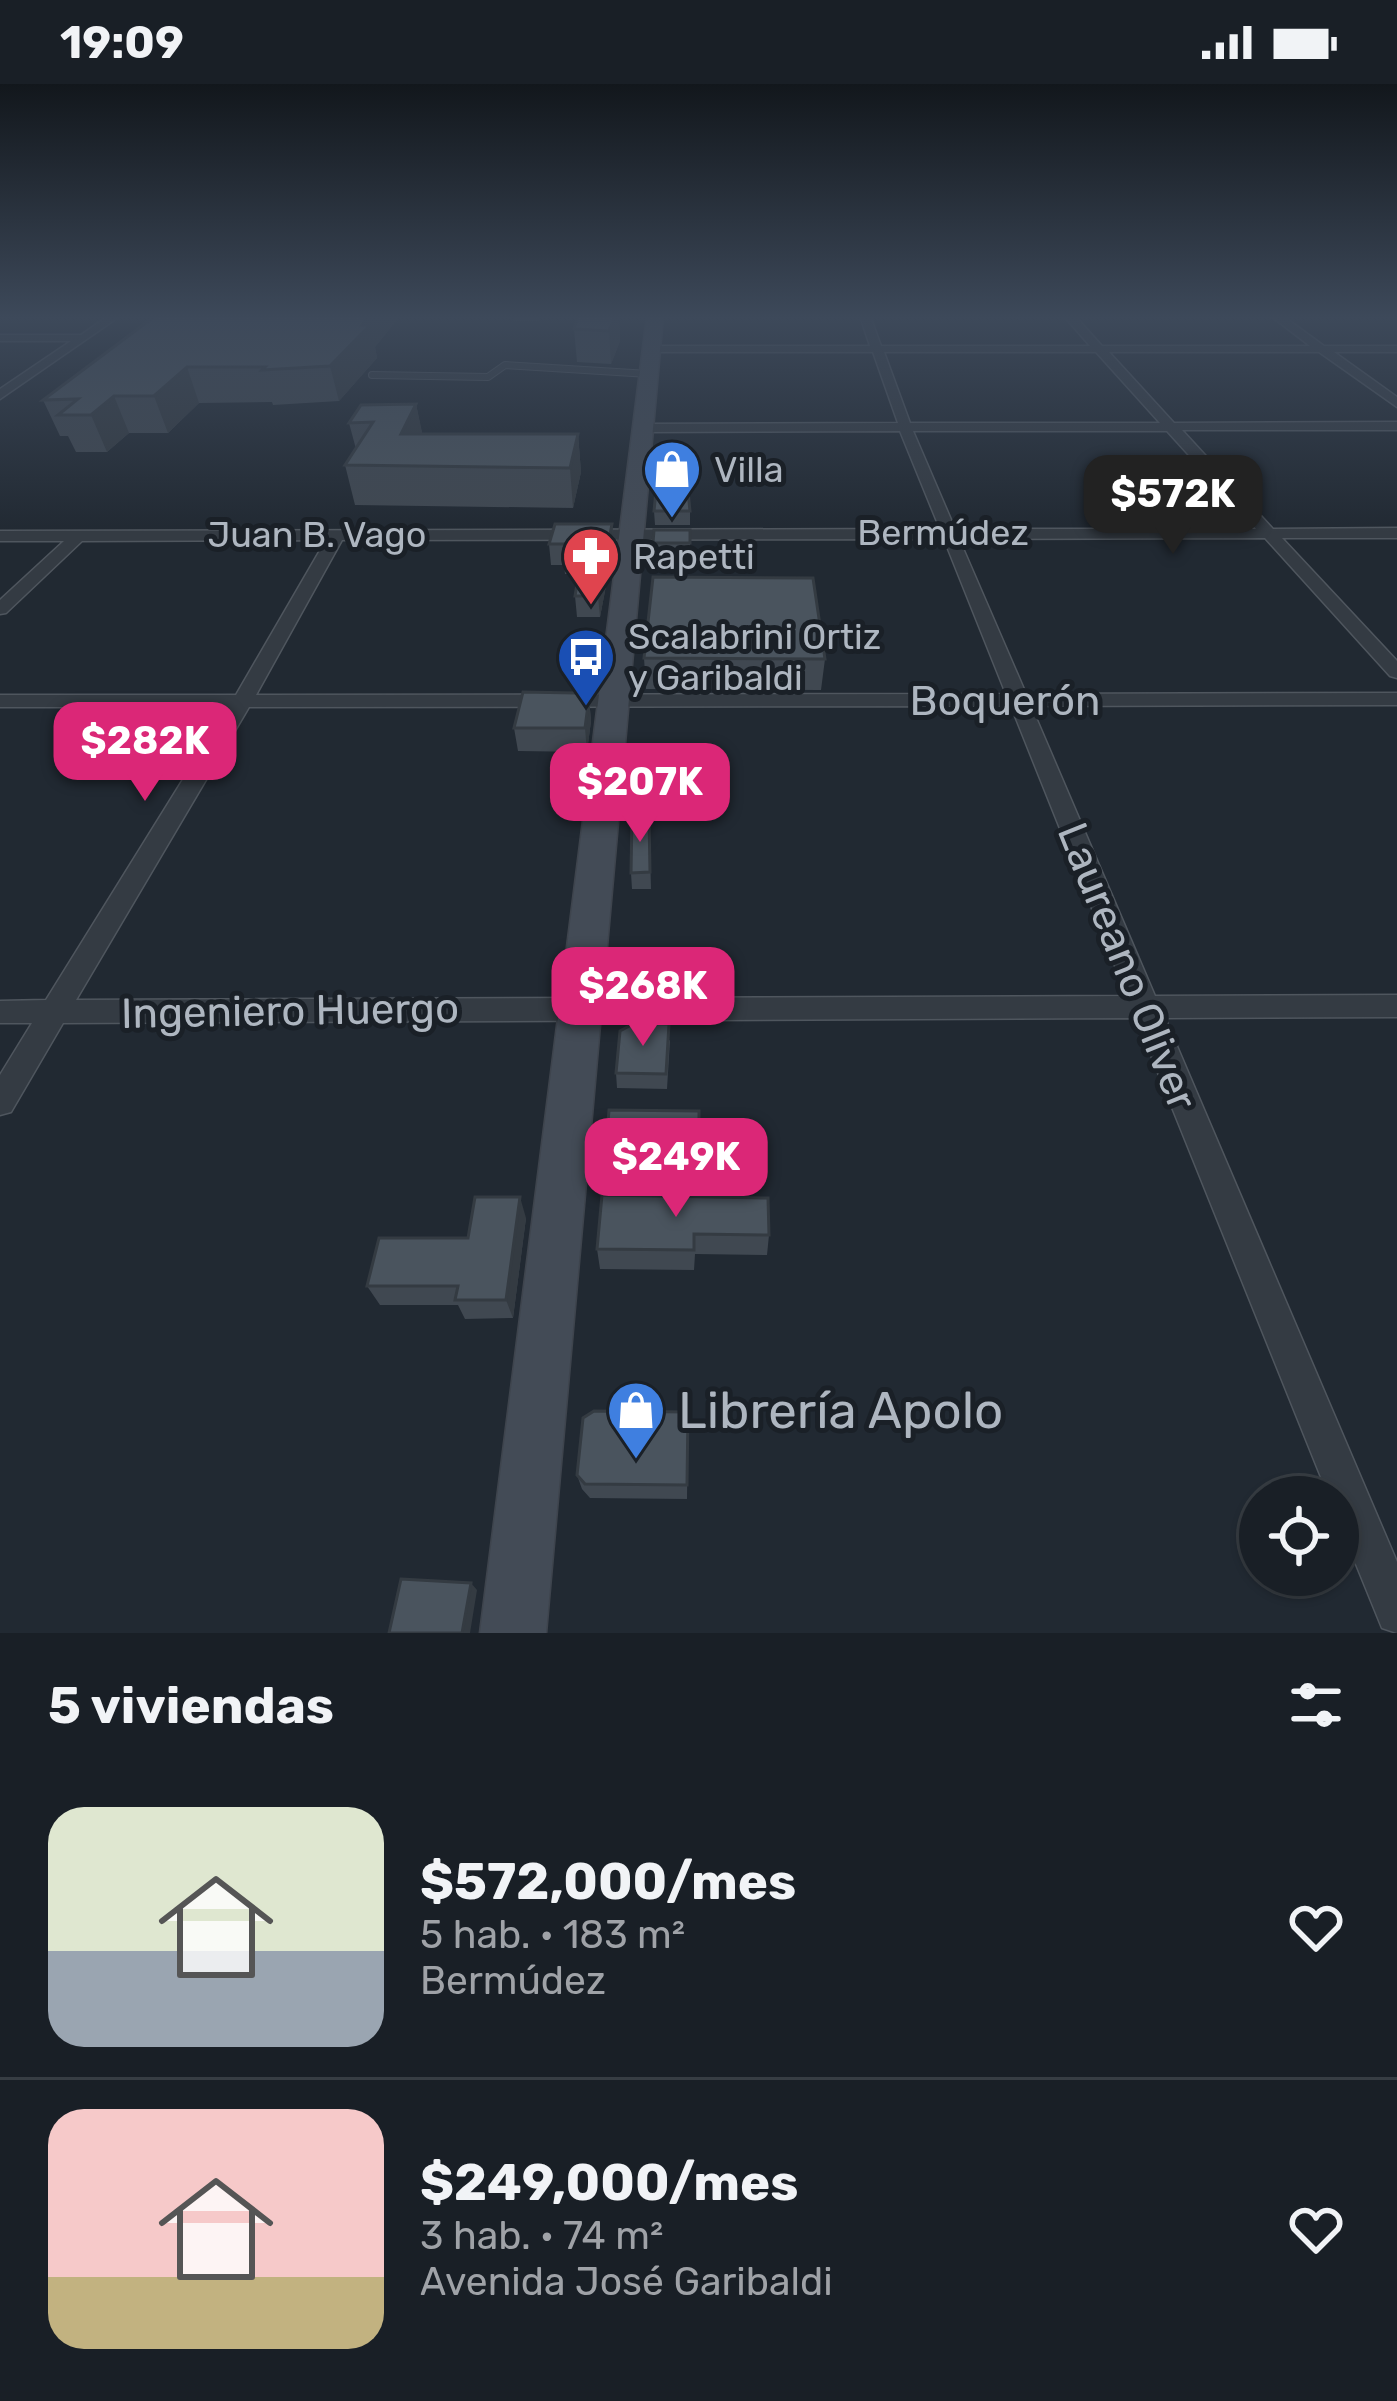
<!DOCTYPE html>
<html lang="es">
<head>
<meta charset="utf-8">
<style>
	:root { --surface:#191f26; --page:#262c32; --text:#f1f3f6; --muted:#9fa2a7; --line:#373d43; --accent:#db2777 }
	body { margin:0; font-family:Rubik,sans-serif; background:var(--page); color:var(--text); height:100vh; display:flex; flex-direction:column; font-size:45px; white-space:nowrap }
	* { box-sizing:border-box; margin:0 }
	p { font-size:39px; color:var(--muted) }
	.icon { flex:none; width:66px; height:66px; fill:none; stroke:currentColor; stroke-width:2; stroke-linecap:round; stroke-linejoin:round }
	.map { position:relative; height:1549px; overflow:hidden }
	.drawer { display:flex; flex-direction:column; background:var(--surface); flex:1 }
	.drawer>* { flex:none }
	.buttons { position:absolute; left:1239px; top:1392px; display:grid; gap:24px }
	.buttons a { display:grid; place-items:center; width:120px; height:120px; border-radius:50%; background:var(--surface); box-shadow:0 3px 9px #0004,0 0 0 3px var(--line); font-size:60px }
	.price { position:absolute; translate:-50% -102px; padding:0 27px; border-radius:24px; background:var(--accent); color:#fff; font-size:39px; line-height:78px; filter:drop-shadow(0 3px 6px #0008) }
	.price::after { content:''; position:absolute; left:50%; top:72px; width:36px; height:27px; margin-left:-18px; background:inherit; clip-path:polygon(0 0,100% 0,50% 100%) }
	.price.active { background:#222; color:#fff }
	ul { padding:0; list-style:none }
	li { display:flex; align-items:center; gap:36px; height:300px; padding:0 48px }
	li+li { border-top:3px solid var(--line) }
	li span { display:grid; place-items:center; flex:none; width:336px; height:240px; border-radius:36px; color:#555 }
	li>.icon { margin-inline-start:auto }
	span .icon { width:144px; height:144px; fill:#fffc; stroke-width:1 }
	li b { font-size:51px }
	h2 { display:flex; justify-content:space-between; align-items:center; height:144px; padding:0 48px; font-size:51px }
	.status { display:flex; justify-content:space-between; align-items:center; height:84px; padding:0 60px; background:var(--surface); direction:ltr }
	.status svg { height:33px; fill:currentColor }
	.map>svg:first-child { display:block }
</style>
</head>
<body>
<div class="status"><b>19:09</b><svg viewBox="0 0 49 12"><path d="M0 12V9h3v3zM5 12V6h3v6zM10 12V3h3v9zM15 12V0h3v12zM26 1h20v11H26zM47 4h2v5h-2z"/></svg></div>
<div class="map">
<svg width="1397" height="1549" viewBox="0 0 1397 1549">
	<rect width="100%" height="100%" fill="#212932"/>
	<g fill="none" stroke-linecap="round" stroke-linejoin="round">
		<g stroke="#4f565e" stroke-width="8">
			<path id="service" d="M372 291 488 293 505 281 649 290"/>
		</g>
		<g stroke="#4f565e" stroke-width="3">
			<path id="minor" d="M108 232H120L0 315V305L71 257H0V251H81Z
				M860 232H870L881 262H1090L1064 232H1075L1102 262H1310L1271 232H1283L1324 262H1397V268H1334L1397 313V323L1319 268H1109L1174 339 1397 338V346H1182L1273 445 1397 444V454H1282L1397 577V594L1390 592 1265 454 959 455 1026 610 1397 609V621L1031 622 1155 912 1397 911V933L1165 934 1397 1478V1549L1382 1544 1338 1436V1413H1329L1136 934 63 939 11 1028 0 1031V991L32 939H0V917L46 916 228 623H0V611H236L326 456 82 457 6 529 0 530V516L64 457H0V447L940 445 900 347 645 348 638 344 645 340 898 339 873 268H651L645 265 651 262H870ZM884 268H1096L1160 339H910ZM913 347H1167L1256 445H955ZM944 455 1006 610 256 611 342 456ZM1011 622 1127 912 76 916 249 623Z"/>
		</g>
		<g stroke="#3e444d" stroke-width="3">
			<path id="secondary" d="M647 232H663L546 1549H480Z"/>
		</g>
		<use href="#service" stroke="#343b43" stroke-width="6"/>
		<use href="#minor" fill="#343b43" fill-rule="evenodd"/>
		<use href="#secondary" fill="#434b56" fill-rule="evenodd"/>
	</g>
	<path fill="#404851" d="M155 232H400L375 263 377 274 339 317 273 321 272 318 199 319 168 349H129L107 368H76L68 352H60L43 316Z
		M513 232H540L539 237H514Z
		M619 232 620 257 611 280 577 278 574 245Z
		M416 320 422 350H578L581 388 573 424 355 421 345 381 356 365 349 339Z
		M654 427H690V441H655Z
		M612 440 614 460 600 533H577L575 512 579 490H565L564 481H551L549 460Z
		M690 446V473H654L653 459Z
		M644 574 825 575 821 606 646 605Z
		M589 614 591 637 587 668 518 667 514 644Z
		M649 732 651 805H632L631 789Z
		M670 956 667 1005 617 1004 616 989Z
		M699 1027V1084H607L605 1070Z
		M768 1114 769 1151 767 1171 695 1170 694 1186 600 1185 597 1165Z
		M526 1134 513 1234 465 1235 458 1221H380L367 1202 468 1154Z
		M688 1328 687 1415 590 1414 582 1405 577 1391Z"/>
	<path fill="#343b42" d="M367 232H400L375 263 377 274 339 317 330 282 362 241Z
		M615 232H619L620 257 611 280 609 247Z
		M187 283 199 319 168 349 154 312Z
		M114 312 129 349 107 368 91 331Z
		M416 320 424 357 401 350Z
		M578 350 581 388 573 424 570 384Z
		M612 440 614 460 600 533 598 512Z
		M589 614 591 637 587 668 585 644Z
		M520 1113 526 1134 513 1234 506 1216Z
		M471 1499 477 1506 470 1549H462Z"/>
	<path fill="#4a545e" stroke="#343b42" stroke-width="3" d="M155 232H367L362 241H370L330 282 262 286 265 283H187L154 312H114L91 331H58L78 315 43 316Z
		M578 232H615L609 247 574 245Z
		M416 320 401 350H578L570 384 345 381 373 338 349 339 361 321Z
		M658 387H686L690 427H654Z
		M555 440H612L598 512H575L582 470 563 469 565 460H549Z
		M654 446H690V459H653Z
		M653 493 813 494 825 575 644 574Z
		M523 608 576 609 589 614 585 644H514Z
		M632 732H649L650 788 631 789Z
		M635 939 669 940 666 990 616 989 620 947Z
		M609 1026 699 1027V1070H605Z
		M602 1111 768 1114 769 1151 694 1150V1166L597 1165Z
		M475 1113H520L506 1216H455L458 1202H367L379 1154H468Z
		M594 1327 688 1328 687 1401 585 1400 577 1391 583 1334Z
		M401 1495 471 1499 462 1549H389Z"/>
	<linearGradient id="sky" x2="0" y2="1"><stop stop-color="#12171c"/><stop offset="0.52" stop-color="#3d495a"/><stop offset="1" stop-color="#3d495a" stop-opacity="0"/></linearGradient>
	<rect width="1397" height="449" fill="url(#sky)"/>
	<defs>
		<g id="shop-pin" transform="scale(3)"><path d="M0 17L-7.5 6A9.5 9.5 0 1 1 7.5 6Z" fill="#3f7fe0" stroke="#1a2027"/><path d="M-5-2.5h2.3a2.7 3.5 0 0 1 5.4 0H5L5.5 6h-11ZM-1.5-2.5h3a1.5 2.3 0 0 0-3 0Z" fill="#fff"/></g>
		<g id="pharmacy-pin" transform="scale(3)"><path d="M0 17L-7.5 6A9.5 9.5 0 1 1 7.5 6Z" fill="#e0444e" stroke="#1a2027"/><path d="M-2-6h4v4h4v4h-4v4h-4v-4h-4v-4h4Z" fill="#fff"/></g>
		<g id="bus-pin" transform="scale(3)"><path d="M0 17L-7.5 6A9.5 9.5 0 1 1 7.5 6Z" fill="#1a4fb4" stroke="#1a2027"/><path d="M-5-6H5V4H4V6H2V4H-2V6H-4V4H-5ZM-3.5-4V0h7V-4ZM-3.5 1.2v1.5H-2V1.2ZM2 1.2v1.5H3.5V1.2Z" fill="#fff"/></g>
	</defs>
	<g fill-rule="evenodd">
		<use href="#shop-pin" x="672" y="385"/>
		<use href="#pharmacy-pin" x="591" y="472"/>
		<use href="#bus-pin" x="586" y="573"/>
		<use href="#shop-pin" x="636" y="1326"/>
	</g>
	<g text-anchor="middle" stroke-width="10" stroke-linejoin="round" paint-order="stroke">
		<g font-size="36" fill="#aeb6c0" stroke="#1a2027" text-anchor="start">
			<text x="714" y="398">Villa</text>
			<text x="633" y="485">Rapetti</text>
			<text x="628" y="565">Scalabrini Ortiz<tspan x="628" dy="41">y Garibaldi</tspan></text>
		</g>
		<g font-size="36" fill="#aeb6c0" stroke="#1a2027">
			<text x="943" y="461">Bermúdez</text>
			<text x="317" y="463">Juan B. Vago</text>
		</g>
		<g font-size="42" fill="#aeb6c0" stroke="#1a2027">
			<text x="1005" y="631">Boquerón</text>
			<text transform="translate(1128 882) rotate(68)" y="15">Laureano Oliver</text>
			<text transform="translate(290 926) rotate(-1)" y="15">Ingeniero Huergo</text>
		</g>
		<g font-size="51" fill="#aeb6c0" stroke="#1a2027" text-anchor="start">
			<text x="678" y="1344">Librería Apolo</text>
		</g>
	</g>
</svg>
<div class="buttons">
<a><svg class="icon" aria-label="locate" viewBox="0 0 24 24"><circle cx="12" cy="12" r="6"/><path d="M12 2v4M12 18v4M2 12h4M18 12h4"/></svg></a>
</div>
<b class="price active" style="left:1173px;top:473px">$572K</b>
<b class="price" style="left:145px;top:720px">$282K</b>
<b class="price" style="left:640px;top:761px">$207K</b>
<b class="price" style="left:643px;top:965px">$268K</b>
<b class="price" style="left:676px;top:1136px">$249K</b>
</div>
<section class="drawer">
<h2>5 viviendas<svg class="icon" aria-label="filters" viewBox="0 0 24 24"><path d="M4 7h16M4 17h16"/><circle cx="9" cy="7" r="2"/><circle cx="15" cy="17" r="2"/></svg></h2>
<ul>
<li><span style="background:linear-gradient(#dfe7d0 60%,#9aa5b1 0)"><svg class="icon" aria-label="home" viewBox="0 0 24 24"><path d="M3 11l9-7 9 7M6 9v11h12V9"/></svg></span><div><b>$572,000/mes</b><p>5 hab. · 183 m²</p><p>Bermúdez</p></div><svg class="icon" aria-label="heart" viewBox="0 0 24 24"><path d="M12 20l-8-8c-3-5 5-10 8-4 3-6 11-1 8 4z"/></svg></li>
<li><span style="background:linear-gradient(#f6c9c9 70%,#c2b280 0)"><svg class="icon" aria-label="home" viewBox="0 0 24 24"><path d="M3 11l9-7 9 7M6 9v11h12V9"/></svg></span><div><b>$249,000/mes</b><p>3 hab. · 74 m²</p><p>Avenida José Garibaldi</p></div><svg class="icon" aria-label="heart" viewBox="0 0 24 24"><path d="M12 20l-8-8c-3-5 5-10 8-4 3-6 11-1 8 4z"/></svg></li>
</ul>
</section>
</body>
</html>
